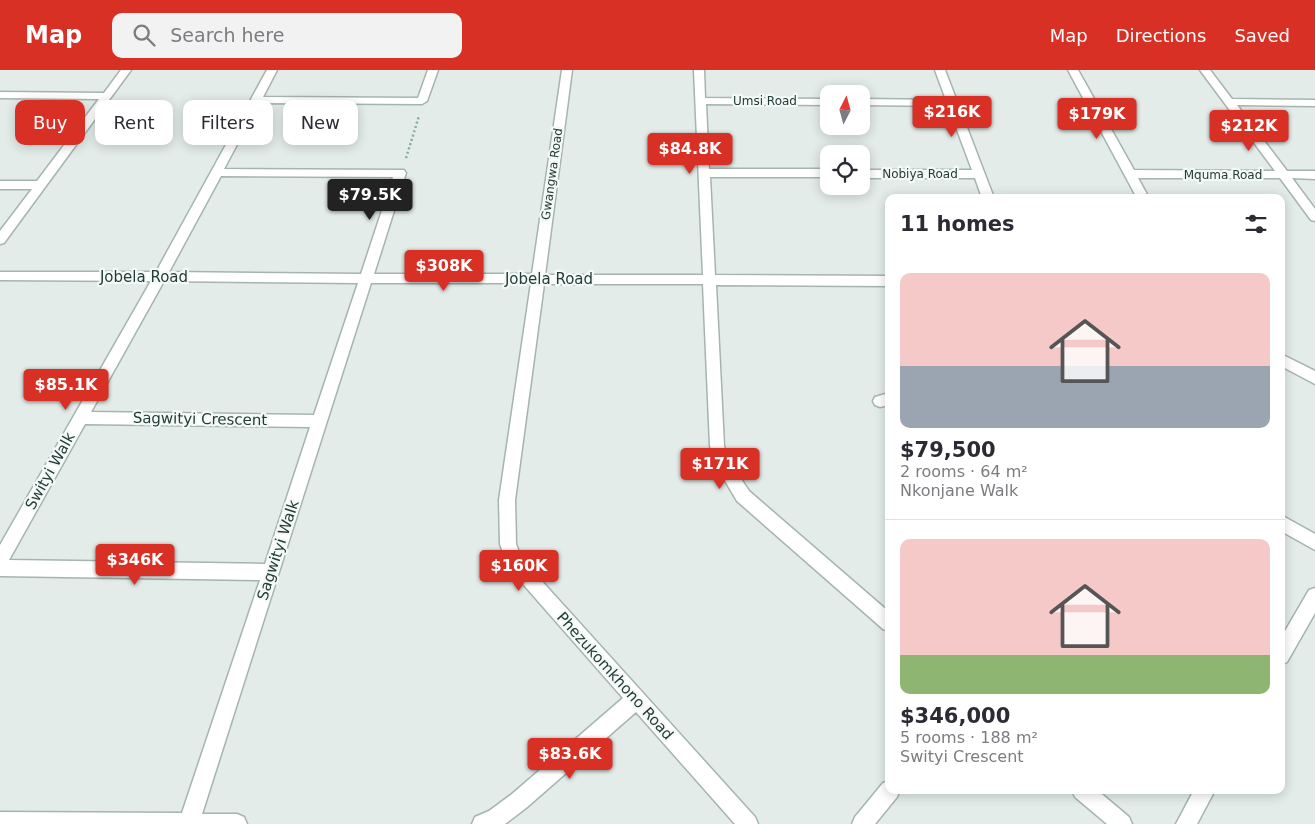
<!DOCTYPE html>
<html lang="en">
<head>
<meta charset="utf-8">
<style>
	:root { --surface:#fff; --page:#f2f2f3; --text:#2b2b33; --muted:#7c7c81; --line:#e1e1e2; --accent:#d93025 }
	body { margin:0; font-family:"DejaVu Sans",sans-serif; background:var(--page); color:var(--text); height:100vh; display:flex; flex-direction:column; font-size:19px; white-space:nowrap }
	* { box-sizing:border-box; margin:0 }
	p { font-size:16px; color:var(--muted) }
	.icon { flex:none; width:28px; height:28px; fill:none; stroke:currentColor; stroke-width:2; stroke-linecap:round; stroke-linejoin:round }
	.map { position:relative; flex:1; overflow:hidden }
	.side { position:absolute; left:885px; top:124px; width:400px; height:600px; display:flex; flex-direction:column; background:var(--surface); border-radius:10px; box-shadow:0 2px 12px #0003 }
	.side>* { flex:none }
	.hud { position:absolute; left:15px; top:30px; width:475px; height:45px; display:flex; gap:10px }
	.needle { width:32px; rotate:6deg }
	.fabs { position:absolute; left:820px; top:15px; display:grid; gap:10px }
	.fabs a { display:grid; place-items:center; width:50px; height:50px; border-radius:10px; background:var(--surface); box-shadow:0 2px 12px #0003; font-size:25px }
	.price { position:absolute; translate:-50% -42px; padding:0 11px; border-radius:5px; background:var(--accent); color:#fff; font-size:16px; line-height:32px; filter:drop-shadow(0 1px 2px #0008) }
	.price::after { content:''; position:absolute; left:50%; top:30px; width:15px; height:11px; margin-left:-8px; background:inherit; clip-path:polygon(0 0,100% 0,50% 100%) }
	.price.active { background:#222; color:#fff }
	ul { padding:0; list-style:none }
	li { display:grid; align-content:center; gap:10px; height:265px; padding:0 15px }
	li+li { border-top:1px solid var(--line) }
	li span { display:grid; place-items:center; height:155px; border-radius:10px; color:#555 }
	li>.icon { margin-inline-start:auto }
	span .icon { width:90px; height:90px; fill:#fffc; stroke-width:1 }
	li b { font-size:21px }
	h2 { display:flex; justify-content:space-between; align-items:center; height:60px; padding:0 15px; font-size:21px }
	.pill { padding:0 18px; border-radius:10px; background:var(--surface); box-shadow:0 2px 12px #0003; font-size:18px; line-height:45px }
	.pill.active { background:var(--accent); color:#fff }
	header { display:flex; align-items:center; gap:30px; box-sizing:border-box; height:70px; padding:0 25px; background:var(--accent); color:#fff }
	header strong { font-size:24px }
	nav { display:flex; gap:28px; margin-inline-start:auto; font-size:18px }
	.search { width:350px; height:45px; background:var(--page); display:flex; align-items:center; gap:12px; box-sizing:border-box; padding:0 18px; border-radius:10px; color:var(--muted); font-size:19px }
	.map>svg:first-child { display:block }
</style>
</head>
<body>
<header>
<strong>Map</strong>
<div class="search"><svg class="icon" aria-label="search" viewBox="0 0 24 24"><circle cx="10" cy="10" r="6"/><path d="M15 15l6 6"/></svg>Search here</div>
<nav><a>Map</a><a>Directions</a><a>Saved</a></nav>
</header>
<div class="map">
<svg width="1315" height="754" viewBox="0 0 1315 754">
	<rect width="100%" height="100%" fill="#e3ece9"/>
	<g fill="none" stroke-linecap="round" stroke-linejoin="round">
		<g stroke="#a6b4b0" stroke-width="3">
			<path id="minor" d="M121 0H131L4 173 0 174V161L32 119H0V111H37L99 29 0 28V22L104 23Z
				M267 0H277L263 27 418 28 428 0H438L427 31 422 34 259 33 224 99 404 100 406 103 374 204H532L562 0H572L545 205H703L694 0H704L705 28 829 29V35L706 34 709 99H829V107H710L715 205 889 206V216L716 215 724 376 730 392 749 421 889 542V561L883 559 737 431 718 399 710 376 703 214H544L515 430 516 474 521 488 755 747 758 754H735L636 642 526 738 505 754H472L475 747 489 741 512 724 623 628 508 497 500 474 499 430 531 213H371L202 744H237L244 747 247 754H0V742L182 743 260 510 0 506V475L151 211 0 210V202H156ZM221 106 393 107 361 204 169 202ZM164 211 358 213 314 345 91 342ZM85 354 310 357 265 494 9 490Z
				M935 0H945L994 128H982L975 108H861V100H972L948 36 861 35V29L946 30Z
				M1068 0H1078L1134 100 1275 101 1200 0H1210L1232 29 1315 30V36L1237 35 1287 101H1315V109L1292 108 1315 139V151L1311 150 1280 108H1138L1149 128H1137Z
				M1281 284 1315 301V314L1281 296Z
				M889 323V335L880 337 875 335 873 331 875 327Z
				M1281 445 1315 464V480L1281 461Z
				M1315 518V543L1287 592 1281 595V568L1309 520Z
				M889 711V720H900L897 727 875 754H852L855 747 883 713Z
				M1072 720H1097L1129 747 1132 754H1107L1075 727Z
				M1194 720H1215L1197 754H1176Z"/>
		</g>
		<path stroke="#86ada5" stroke-width="2.5" stroke-dasharray="2 2.5" stroke-linecap="butt" d="M406 88 419 46"/>
		<use href="#minor" fill="#fff" fill-rule="evenodd"/>
	</g>
	<g text-anchor="middle" stroke-width="4.5" stroke-linejoin="round" paint-order="stroke">
		<g font-size="12" fill="#243c38" stroke="#f4f9f7">
			<text x="765" y="35">Umsi Road</text>
			<text transform="translate(552 104) rotate(-82)" y="4">Gwangwa Road</text>
			<text x="920" y="108">Nobiya Road</text>
			<text x="1223" y="109">Mquma Road</text>
		</g>
		<g font-size="15" fill="#243c38" stroke="#f4f9f7">
			<text x="144" y="212">Jobela Road</text>
			<text x="549" y="214">Jobela Road</text>
			<text transform="translate(200 349) rotate(1)" y="5">Sagwityi Crescent</text>
			<text transform="translate(50 401) rotate(-61)" y="5">Swityi Walk</text>
			<text transform="translate(278 480) rotate(-72)" y="5">Sagwityi Walk</text>
			<text transform="translate(615 606) rotate(48)" y="5">Phezukomkhono Road</text>
		</g>
	</g>
</svg>
<div class="fabs">
<a><svg class="needle" viewBox="-14 -14 28 28"><path d="M0-13l5 13h-10z" fill="#e53935"/><path d="M0 13l5-13h-10z" fill="#7c7c81"/></svg></a>
<a><svg class="icon" aria-label="locate" viewBox="0 0 24 24"><circle cx="12" cy="12" r="6"/><path d="M12 2v4M12 18v4M2 12h4M18 12h4"/></svg></a>
</div>
<b class="price" style="left:952px;top:68px">$216K</b>
<b class="price" style="left:1097px;top:70px">$179K</b>
<b class="price" style="left:1249px;top:82px">$212K</b>
<b class="price" style="left:690px;top:105px">$84.8K</b>
<b class="price active" style="left:370px;top:151px">$79.5K</b>
<b class="price" style="left:444px;top:222px">$308K</b>
<b class="price" style="left:66px;top:341px">$85.1K</b>
<b class="price" style="left:720px;top:420px">$171K</b>
<b class="price" style="left:135px;top:516px">$346K</b>
<b class="price" style="left:519px;top:522px">$160K</b>
<b class="price" style="left:570px;top:710px">$83.6K</b>
<div class="hud">
<a class="pill active">Buy</a>
<a class="pill">Rent</a>
<a class="pill">Filters</a>
<a class="pill">New</a>
</div>
<section class="side">
<h2>11 homes<svg class="icon" aria-label="filters" viewBox="0 0 24 24"><path d="M4 7h16M4 17h16"/><circle cx="9" cy="7" r="2"/><circle cx="15" cy="17" r="2"/></svg></h2>
<ul>
<li><span style="background:linear-gradient(#f6c9c9 60%,#9aa5b1 0)"><svg class="icon" aria-label="home" viewBox="0 0 24 24"><path d="M3 11l9-7 9 7M6 9v11h12V9"/></svg></span><div><b>$79,500</b><p>2 rooms · 64 m²</p><p>Nkonjane Walk</p></div></li>
<li><span style="background:linear-gradient(#f6c9c9 75%,#8fb573 0)"><svg class="icon" aria-label="home" viewBox="0 0 24 24"><path d="M3 11l9-7 9 7M6 9v11h12V9"/></svg></span><div><b>$346,000</b><p>5 rooms · 188 m²</p><p>Swityi Crescent</p></div></li>
</ul>
</section>
</div>
</body>
</html>
